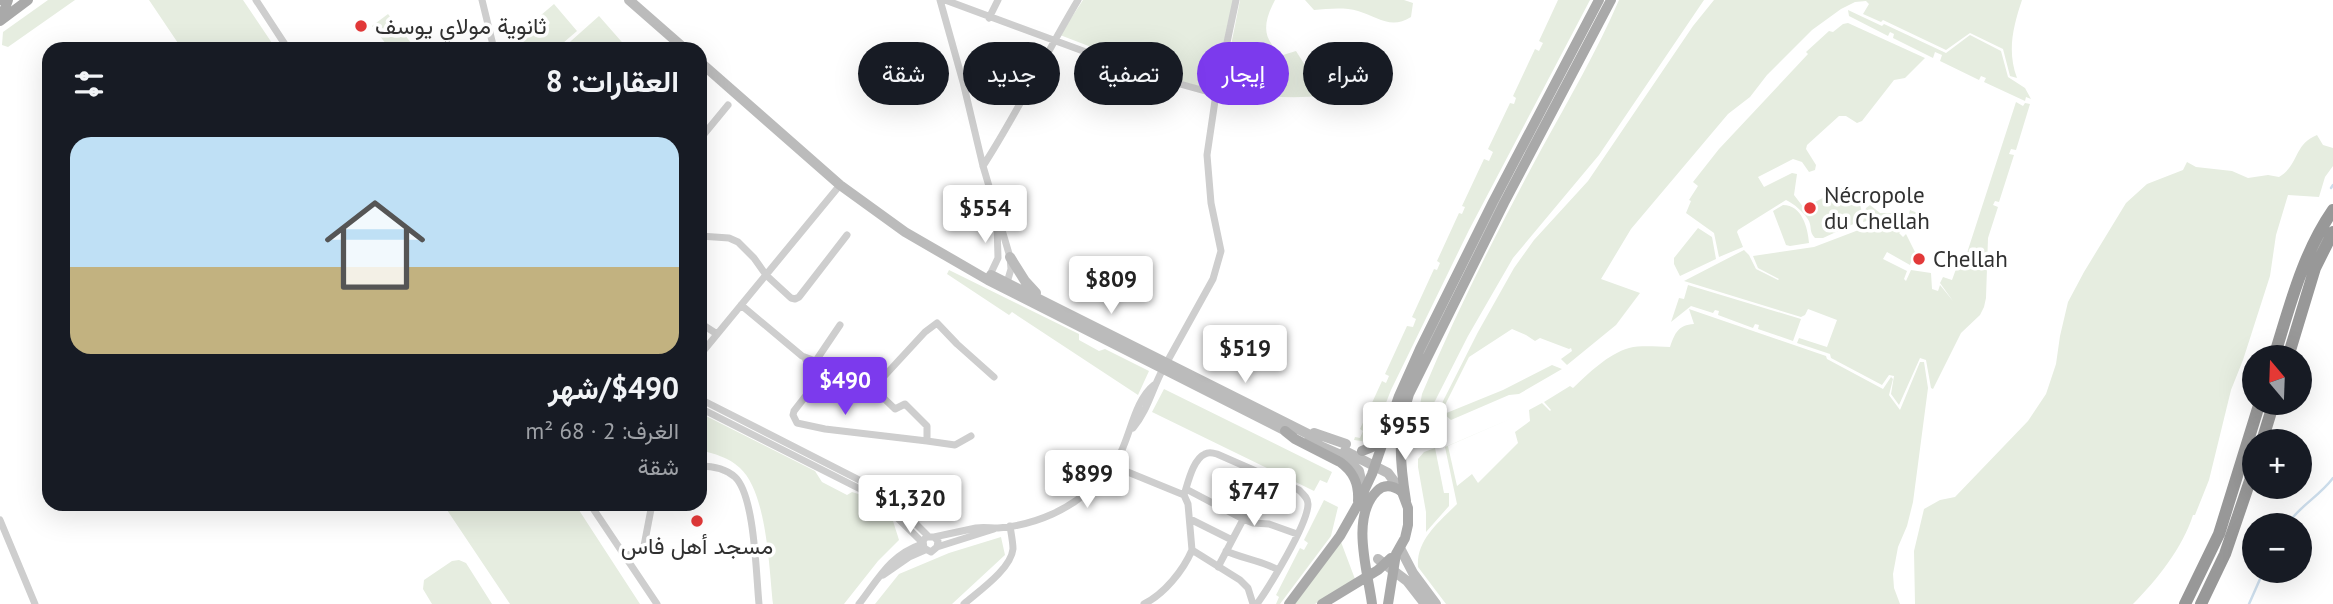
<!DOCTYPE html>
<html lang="ar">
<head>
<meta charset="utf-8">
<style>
	:root { --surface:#171b24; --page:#242831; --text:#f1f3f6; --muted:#9ea1a6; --accent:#7c3aed }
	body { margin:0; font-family:"PT Sans",Vazirmatn,sans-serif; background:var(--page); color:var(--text); direction:rtl; height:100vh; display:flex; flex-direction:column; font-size:26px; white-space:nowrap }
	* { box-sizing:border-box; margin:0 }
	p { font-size:23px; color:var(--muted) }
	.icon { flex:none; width:38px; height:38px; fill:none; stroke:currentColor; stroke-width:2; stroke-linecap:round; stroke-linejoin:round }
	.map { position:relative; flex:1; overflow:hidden; direction:ltr }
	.details { position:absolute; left:42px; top:42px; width:665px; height:469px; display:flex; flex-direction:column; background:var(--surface); border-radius:21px; box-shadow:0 7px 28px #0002; direction:rtl }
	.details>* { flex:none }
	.guide { position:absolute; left:728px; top:42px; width:665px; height:63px; direction:rtl; display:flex; gap:14px }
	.needle { width:46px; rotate:341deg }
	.tools { position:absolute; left:2242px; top:345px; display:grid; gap:14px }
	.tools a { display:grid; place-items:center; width:70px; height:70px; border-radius:50%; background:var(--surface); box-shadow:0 7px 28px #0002; font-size:35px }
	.price { position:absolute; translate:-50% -60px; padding:0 16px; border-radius:7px; background:#fff; color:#222; font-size:23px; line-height:46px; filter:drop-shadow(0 2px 4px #0008) }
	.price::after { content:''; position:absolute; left:50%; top:42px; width:21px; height:16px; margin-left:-10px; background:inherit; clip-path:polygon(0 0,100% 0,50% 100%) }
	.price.current { background:var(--accent); color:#fff }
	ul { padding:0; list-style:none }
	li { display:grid; align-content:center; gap:14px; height:371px; padding:0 28px }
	li span { display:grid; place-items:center; height:217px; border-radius:21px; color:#555 }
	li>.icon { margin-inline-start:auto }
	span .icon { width:126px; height:126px; fill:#fffc; stroke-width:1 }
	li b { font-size:30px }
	h2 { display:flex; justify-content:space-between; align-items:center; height:84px; padding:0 28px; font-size:30px }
	.pill { padding:0 24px; border-radius:32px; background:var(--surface); box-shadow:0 7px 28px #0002; font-size:24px; line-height:63px }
	.pill.current { background:var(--accent); color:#fff }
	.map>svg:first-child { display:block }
</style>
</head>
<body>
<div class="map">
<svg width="2333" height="604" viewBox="0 0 2333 604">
	<rect width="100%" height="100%" fill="#fff"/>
	<path fill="#e6ede0" d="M48 0H75L8 47 2 45 3 32Z
		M149 0H243L276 49H182Z
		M1083 0H1238L1217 78 1208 92 1060 35Z
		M1240 0H1275C1263 23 1261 39 1283 55L1296 51 1324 95C1291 100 1259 96 1227 88L1225 76Z
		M1305 0H1404L1413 3 1411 17C1391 30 1378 17 1358 11 1344 7 1328 9 1314 10Z
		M1558 0H1590L1469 230 1391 390 1373 436 1368 442 1354 440 1355 437 1360 438 1363 431 1360 429 1382 381 1386 383 1389 376 1385 374 1407 326 1413 327 1416 319 1412 317 1434 269 1437 270 1440 263 1437 261 1459 213 1462 214 1465 207 1462 206 1484 159 1489 161 1493 152 1488 149 1510 103 1514 104 1516 98 1513 96 1535 49 1539 51 1543 43 1539 41Z
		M1619 0H1704L1599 155 1513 258 1468 336 1435 401 1421 421 1420 405 1422 394C1457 310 1499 227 1542 148 1569 99 1597 51 1619 0Z
		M1714 0H2022C2013 27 2007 51 2017 78L2010 76 2003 49 1970 33 1946 50 1883 20 1881 22 1863 14 1869 4 1866 1 1855 2 1841 9 1812 30 1767 75 1750 97 1728 114 1631 229 1601 279 1640 293 1616 325 1567 365 1561 359 1572 351 1571 348 1569 349 1540 338 1535 341 1526 335 1512 329 1469 357 1445 405 1440 407 1478 332 1514 268 1534 240 1588 181 1693 26Z
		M554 4 577 31 556 49H509L506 45Z
		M1848 10 1882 26 1884 24 1946 53 1970 35 2001 51 2008 77 2025 88 2031 99 2026 97 2025 101 1984 82 1986 78 1981 76 1979 80 1940 61 1942 55 1935 52 1933 58 1893 38 1894 34 1890 32 1888 36 1849 16Z
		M388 14 416 49H390L372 26Z
		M599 16 628 49H562Z
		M1848 23 1925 58 1905 78 1894 80 1862 121 1857 123 1846 116H1839L1807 145 1806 149 1816 165 1815 170 1809 172 1802 162 1793 159 1758 177 1764 187 1792 173 1797 174 1794 195 1804 208 1841 188H1847C1857 198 1865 206 1860 221L1823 238H1815C1809 232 1812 228 1809 221 1805 213 1793 203 1786 200L1738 230 1737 232 1743 247 1719 257 1714 233 1686 213 1691 201 1689 200 1698 186 1693 182 1719 149 1808 54 1806 52 1829 31 1833 32 1843 24Z
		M2016 102 2023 106 2025 103 2030 104 2016 150 2011 149 2009 154 2014 155 1999 202 1995 201 1993 205 1998 207 1988 238 1986 298 1984 307 1980 315 1961 333 1933 389 1931 388 1926 360 1920 358 1899 405 1891 394 1894 376 1889 375 1882 385 1831 358 1830 354 1797 343 1799 338 1827 347 1837 320 1808 309 1805 315 1801 317 1684 281 1744 250 1749 255 1756 269 1778 280 1779 279 1758 268 1753 256 1814 247 1877 223 1885 222 1902 230 1899 233 1903 237 1906 234 1915 252 1910 265 1887 252 1883 259 1907 271 1904 279 1906 281 1911 270 1931 273 1932 289 1938 291 1940 285 1953 301 1940 283 1943 277 1952 280 1956 269 1963 262 1975 265 1976 260 1966 256Z
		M2317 135 2323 145 2333 148V166L2325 177 2319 197 2288 195 2276 235 2270 276 2243 360 2231 390 2209 480 2195 515H2193C2183 547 2157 580 2133 604H1915L1914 551 1924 509 1940 500 1955 497 2028 421 2046 394 2056 364 2060 336 2068 302 2084 272 2126 203 2147 184 2183 170 2187 162 2196 167 2232 171 2248 178 2268 175 2279 177C2300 164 2293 145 2317 135Z
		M1783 205C1802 205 1808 228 1809 243L1790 246 1786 245 1773 211Z
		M1870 205 1880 213H1891L1892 219 1895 221 1908 217 1910 210 1923 215 1917 230 1878 218 1863 222 1866 208Z
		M1698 228 1712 237 1716 259 1680 276 1674 264V258Z
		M949 270 1079 334V340L1099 351 1105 349 1149 371 1138 395 1012 312 1009 315 947 274Z
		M1688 285 1801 319 1793 341 1758 329 1759 325 1755 324 1753 328 1718 315 1719 311 1715 310 1713 313 1691 306 1671 322 1679 298 1684 299Z
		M1689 309 1826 356 1827 359 1883 389 1891 377 1893 379 1889 395 1900 410 1920 362H1924L1928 388 1913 502 1907 526 1898 547 1893 574 1894 588 1900 604H1446L1418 567C1416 540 1439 522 1457 504L1445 447 1517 416 1448 446 1457 486 1472 474 1478 483 1518 443 1515 432 1530 421 1529 410 1542 403 1550 411 1551 410 1544 402 1570 386 1573 388C1589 373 1608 354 1629 348 1642 345 1657 347 1670 347 1675 333 1678 325 1694 324Z
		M1552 365 1562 369 1519 394 1509 395 1451 420 1444 414 1503 390Z
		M1164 389 1332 472 1327 483 1320 480 1314 491 1152 412Z
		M704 415 815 471 822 482 847 495 852 492 874 499 893 521 899 540 878 561 844 604H773C769 567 767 493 740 468 728 457 715 454 700 450V426Z
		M1435 448 1444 493H1449V506L1426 532V512L1418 467V459L1424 452Z
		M1324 500 1338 507 1331 536 1280 604H1276L1279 597 1276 595 1300 548 1304 550 1308 543 1304 540Z
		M443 504H575L640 604H510Z
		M1001 537 1005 555 952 604H875L899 574 949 553Z
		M1341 542 1355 579 1315 604H1293Z
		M459 560 466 563 492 604H432L423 589 424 580 452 561Z"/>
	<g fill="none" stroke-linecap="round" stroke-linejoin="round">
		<path stroke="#cddeec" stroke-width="2.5" d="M2331 188 2333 185
			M2287 525C2299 506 2320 496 2333 478
			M2249 604 2264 570"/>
		<path stroke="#cecece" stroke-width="7" d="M256 0 288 49
			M482 0 494 49
			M940 0 963 82 983 166 1010 257 1011 269 1006 286
			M945 0 1151 76 1216 94
			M989 18 998 0
			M700 139 728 105
			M983 166C1018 112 1045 55 1078 0
			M700 236 729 238 738 242 754 258 766 275 791 298 795 299 799 297 847 235
			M988 279 998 258 997 223
			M741 305 802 356 842 371 867 386 877 384 925 332 937 323 957 344 994 377
			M700 323 717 334
			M700 355 840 185
			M806 360 822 378
			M815 362 840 325
			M1167 362 1213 279 1221 251 1211 203 1207 155 1216 94 1236 0
			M829 366 794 411 793 415 797 423 825 429 927 441V426L905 404 895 409 871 386
			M700 399 877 489 892 500 928 536
			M700 408 876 497 922 542
			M1133 428C1148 410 1152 389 1163 369
			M927 441 955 445 971 436
			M700 466C713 466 725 468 735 477 755 496 756 575 759 604
			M1113 466 1184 495 1188 504 1192 550 1240 580 1248 588 1253 604
			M1186 489 1243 519 1253 523 1269 524 1297 534
			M1184 495C1188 483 1193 459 1205 454 1208 452 1214 453 1217 454L1299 490C1303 494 1308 498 1308 504 1308 524 1269 587 1257 604
			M590 504 657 604
			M1190 519 1232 540
			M0 520 35 604
			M934 537C948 534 962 531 976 528 983 527 990 528 998 528 1036 525 1072 509 1098 482 1107 472 1115 463 1121 452 1131 431 1136 399 1154 385
			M937 547 938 541 934 537H926L923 541 924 548 931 552 937 547 994 529
			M1226 551C1243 559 1261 560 1278 570
			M624 556 643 551 652 504
			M1218 567 1266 476
			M883 575 909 557 925 550
			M859 604C879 578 890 555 922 544
			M964 604C979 591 1011 569 1013 549 1013 542 1011 533 1010 526
			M1144 604C1164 594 1183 571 1192 550"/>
		<path stroke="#bbb" stroke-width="10" d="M629 0 685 49
			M700 62 840 185 905 232 988 280 1292 434
			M1010 257 1025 281 1036 293
			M991 275 1318 439
			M1314 433 1346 444
			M1309 441 1341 455
			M1345 451 1388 473 1402 492
			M1343 456 1359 471 1364 493
			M1400 548 1413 573 1436 604
			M1378 559 1407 581 1425 604"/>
		<path stroke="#a9a9a9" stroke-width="10" d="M0 0H1
			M0 15 4 11 8 0
			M0 21 28 0
			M1285 431 1295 439 1338 461
			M1362 451 1372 447 1380 435
			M1340 462C1354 472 1359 484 1358 501
			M1406 501C1400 463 1397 431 1409 394L1504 203 1611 0
			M1289 604 1340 536 1357 506 1372 474 1399 396 1420 349 1493 202 1599 0
			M1322 604 1378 570 1391 558
			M1372 604C1368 572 1350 517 1377 491 1385 483 1394 486 1402 492L1408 508V525L1405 538 1396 554 1388 604"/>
		<path stroke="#989898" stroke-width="12" d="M2274 357C2290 306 2302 255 2333 210
			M2288 357 2315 268 2333 232
			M2262 441 2274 402
			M2185 604 2219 534 2260 402
			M2201 604 2225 554 2254 469"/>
	</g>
	<g fill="#e23939" stroke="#fff" stroke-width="2.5">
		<circle cx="361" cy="26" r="7"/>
		<circle cx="1810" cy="208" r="7"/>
		<circle cx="1919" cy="259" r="7"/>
		<circle cx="697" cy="521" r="7"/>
	</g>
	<g text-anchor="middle" stroke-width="7" stroke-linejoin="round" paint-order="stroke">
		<g font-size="23" fill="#313131" stroke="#fff" text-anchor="start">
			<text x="375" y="34">ثانوية مولاي يوسف</text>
			<text x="1824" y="203">Nécropole<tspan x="1824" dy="26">du Chellah</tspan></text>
			<text x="1933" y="267">Chellah</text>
			<text x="697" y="554" text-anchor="middle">مسجد أهل فاس</text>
		</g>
	</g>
</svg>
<div class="tools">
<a><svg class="needle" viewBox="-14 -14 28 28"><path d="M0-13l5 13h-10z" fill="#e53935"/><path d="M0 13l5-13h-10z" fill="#9ea1a6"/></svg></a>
<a>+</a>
<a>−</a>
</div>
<b class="price" style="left:985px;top:245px">$554</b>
<b class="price" style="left:1111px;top:316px">$809</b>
<b class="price" style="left:1245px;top:385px">$519</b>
<b class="price current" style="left:845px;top:417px">$490</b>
<b class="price" style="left:1405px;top:462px">$955</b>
<b class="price" style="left:1087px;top:510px">$899</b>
<b class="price" style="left:1254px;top:528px">$747</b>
<b class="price" style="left:910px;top:535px">$1,320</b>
<div class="guide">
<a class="pill">شراء</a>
<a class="pill current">إيجار</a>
<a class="pill">تصفية</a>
<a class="pill">جديد</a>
<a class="pill">شقة</a>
</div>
<section class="details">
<h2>العقارات: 8<svg class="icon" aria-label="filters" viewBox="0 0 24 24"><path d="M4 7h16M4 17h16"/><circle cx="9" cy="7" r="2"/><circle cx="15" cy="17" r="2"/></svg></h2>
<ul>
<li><span style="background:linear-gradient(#bfe0f5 60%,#c2b280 0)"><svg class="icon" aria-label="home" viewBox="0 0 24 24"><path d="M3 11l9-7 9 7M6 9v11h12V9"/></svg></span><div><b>$490/شهر</b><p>الغرف: 2 · 68 m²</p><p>شقة</p></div></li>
</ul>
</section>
</div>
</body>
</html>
